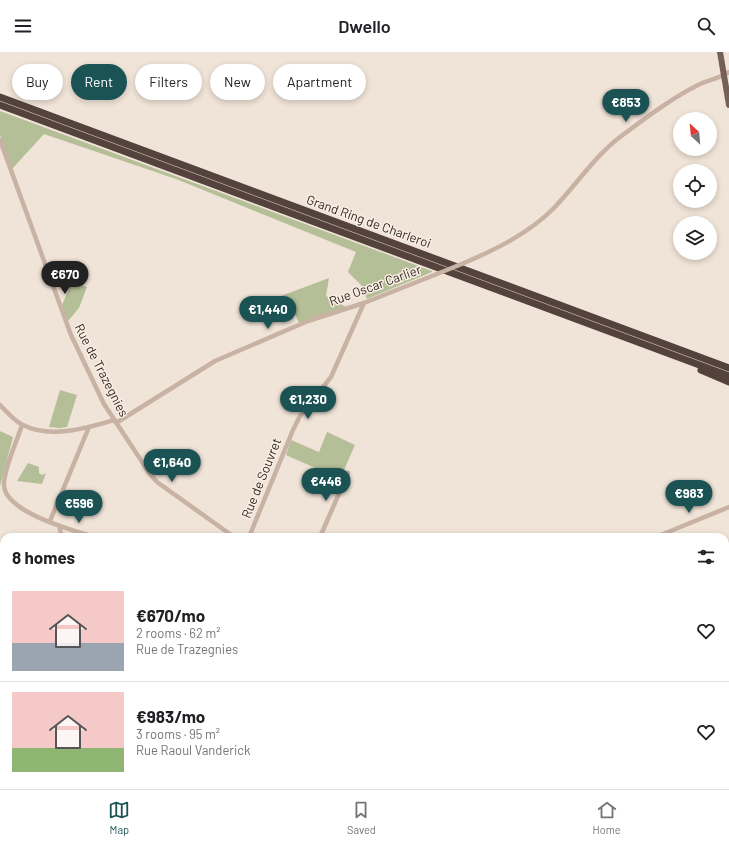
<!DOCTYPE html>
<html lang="en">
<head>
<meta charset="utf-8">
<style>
	:root { --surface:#fff; --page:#f2f2f2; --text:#202124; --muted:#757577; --line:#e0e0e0; --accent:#1b5354 }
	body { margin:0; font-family:Barlow,sans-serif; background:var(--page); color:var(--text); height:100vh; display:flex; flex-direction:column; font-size:15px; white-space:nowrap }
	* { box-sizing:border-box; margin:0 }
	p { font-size:13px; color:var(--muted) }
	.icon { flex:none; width:22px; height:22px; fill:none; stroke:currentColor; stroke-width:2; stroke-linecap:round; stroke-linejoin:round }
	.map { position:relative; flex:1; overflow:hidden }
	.panel { position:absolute; left:0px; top:481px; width:729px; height:256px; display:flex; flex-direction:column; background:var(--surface); border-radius:12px 12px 0 0; box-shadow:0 2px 6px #0003 }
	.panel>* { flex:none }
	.guide { position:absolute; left:12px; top:12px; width:400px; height:36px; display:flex; gap:8px }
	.needle { width:26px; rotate:334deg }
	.tools { position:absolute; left:673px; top:60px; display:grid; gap:8px }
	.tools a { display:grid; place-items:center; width:44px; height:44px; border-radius:50%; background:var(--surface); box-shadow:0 2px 6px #0003; font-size:20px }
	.price { position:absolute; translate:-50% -34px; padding:0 9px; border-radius:14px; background:var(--accent); color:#fff; font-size:13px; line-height:26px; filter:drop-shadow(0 1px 2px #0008) }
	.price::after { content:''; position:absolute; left:50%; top:24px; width:12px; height:9px; margin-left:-6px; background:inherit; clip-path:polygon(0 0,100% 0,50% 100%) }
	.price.active { background:#222; color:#fff }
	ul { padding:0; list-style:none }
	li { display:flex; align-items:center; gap:12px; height:100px; padding:0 12px }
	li+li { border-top:1px solid var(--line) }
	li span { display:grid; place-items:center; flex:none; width:112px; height:80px; border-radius:0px; color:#555 }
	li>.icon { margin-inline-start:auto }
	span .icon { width:48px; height:48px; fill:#fffc; stroke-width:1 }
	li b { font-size:17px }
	h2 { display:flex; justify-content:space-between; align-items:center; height:48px; padding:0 12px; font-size:17px }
	.chip { padding:0 14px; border-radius:18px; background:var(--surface); box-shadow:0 2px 6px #0003; font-size:14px; line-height:36px }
	.chip.active { background:var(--accent); color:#fff }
	header { display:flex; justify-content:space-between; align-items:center; height:52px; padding:0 12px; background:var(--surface); font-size:18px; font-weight:600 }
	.menu { display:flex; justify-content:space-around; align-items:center; height:56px; border-top:1px solid var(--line); background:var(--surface); font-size:11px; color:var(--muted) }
	.menu a { display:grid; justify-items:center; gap:2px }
	.menu .active { color:var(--accent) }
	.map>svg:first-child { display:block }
</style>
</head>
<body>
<header><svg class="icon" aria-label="menu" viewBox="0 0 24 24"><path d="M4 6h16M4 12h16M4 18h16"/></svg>Dwello<svg class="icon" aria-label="search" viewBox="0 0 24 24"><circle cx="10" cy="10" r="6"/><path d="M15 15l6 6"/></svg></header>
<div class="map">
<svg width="729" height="737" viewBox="0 0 729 737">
	<rect width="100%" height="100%" fill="#f0e3d7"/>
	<path fill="#b4bf97" d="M0 59 432 219V220L367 247 361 233 348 220 356 200 176 127 44 82 12 117 0 83Z
		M329 226 326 244 346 255 299 271 295 262 265 250Z
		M72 230 87 235 79 256 68 269 62 253Z
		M60 338 77 343 67 375 60 376 49 375Z
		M0 379 13 385 0 434Z
		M327 380 355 393 340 427 286 403 291 388 319 400Z
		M28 411 39 415V421L42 423 46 421 42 432 17 429Z
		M4 710V733H143L145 737H0V713Z"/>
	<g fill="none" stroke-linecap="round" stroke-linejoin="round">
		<path stroke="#c8b2a3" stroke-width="4.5" d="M0 88 71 283 104 352 150 422 157 430 234 485
			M464 211C497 197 529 181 554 156 577 132 594 105 620 85 644 67 669 48 696 34 706 28 719 27 729 20
			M0 353C7 360 14 369 23 373 50 387 87 376 114 368
			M116 371 215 309 308 269 364 251 437 222
			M22 373C17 389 4 416 4 432 3 460 74 479 95 485
			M50 469 89 375
			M59 474 62 485
			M249 485 293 378 300 364 331 325 364 251
			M320 485 348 421
			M656 485 729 455
			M0 676 4 673
			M244 733 246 737
			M344 733 346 737
			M465 733 469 737
			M497 737 504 733"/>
		<path stroke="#755f56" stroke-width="6" d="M720 0 729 53"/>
		<path stroke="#54423c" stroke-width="7" d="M0 45 729 316
			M0 53 729 324
			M701 318 729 330"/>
		<path stroke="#332925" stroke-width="1" stroke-dasharray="1 3" stroke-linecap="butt" d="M725 669 729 667
			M545 737 554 733"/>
		<path stroke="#c8b2a3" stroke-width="4.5" d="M437 222 464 211
			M534 733 544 737"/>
	</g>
	<g text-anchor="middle" stroke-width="3" stroke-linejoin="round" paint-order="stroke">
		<g font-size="13" fill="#332925" stroke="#f8eee3">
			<text transform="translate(369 169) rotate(20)" y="5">Grand Ring de Charleroi</text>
			<text transform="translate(375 233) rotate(-20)" y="5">Rue Oscar Carlier</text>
			<text transform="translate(102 318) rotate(63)" y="5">Rue de Trazegnies</text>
			<text transform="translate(261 426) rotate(-68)" y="5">Rue de Souvret</text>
		</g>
	</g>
</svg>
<div class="tools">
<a><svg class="needle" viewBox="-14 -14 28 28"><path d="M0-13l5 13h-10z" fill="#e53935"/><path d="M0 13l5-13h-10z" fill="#757577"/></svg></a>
<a><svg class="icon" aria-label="locate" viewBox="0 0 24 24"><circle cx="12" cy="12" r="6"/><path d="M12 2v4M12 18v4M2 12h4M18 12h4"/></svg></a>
<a><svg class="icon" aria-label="layers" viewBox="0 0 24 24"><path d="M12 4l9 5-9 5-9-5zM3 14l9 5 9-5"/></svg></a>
</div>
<b class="price" style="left:626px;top:71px">€853</b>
<b class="price active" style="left:65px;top:243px">€670</b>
<b class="price" style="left:268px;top:278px">€1,440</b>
<b class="price" style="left:308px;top:368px">€1,230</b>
<b class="price" style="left:172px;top:431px">€1,640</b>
<b class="price" style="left:326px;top:450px">€446</b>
<b class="price" style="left:689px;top:462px">€983</b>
<b class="price" style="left:79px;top:472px">€596</b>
<div class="guide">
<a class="chip">Buy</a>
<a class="chip active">Rent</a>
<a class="chip">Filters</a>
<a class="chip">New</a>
<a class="chip">Apartment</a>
</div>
<section class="panel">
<h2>8 homes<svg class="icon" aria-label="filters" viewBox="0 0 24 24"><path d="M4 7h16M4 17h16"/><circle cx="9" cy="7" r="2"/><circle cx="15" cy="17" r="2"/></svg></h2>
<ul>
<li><span style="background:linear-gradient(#f6c9c9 65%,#9aa5b1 0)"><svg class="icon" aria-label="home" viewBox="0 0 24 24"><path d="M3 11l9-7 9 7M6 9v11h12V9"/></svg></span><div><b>€670/mo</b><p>2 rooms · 62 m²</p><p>Rue de Trazegnies</p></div><svg class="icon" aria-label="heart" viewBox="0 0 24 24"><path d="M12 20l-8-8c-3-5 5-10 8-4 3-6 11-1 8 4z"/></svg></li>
<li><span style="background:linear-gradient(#f6c9c9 70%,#8fb573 0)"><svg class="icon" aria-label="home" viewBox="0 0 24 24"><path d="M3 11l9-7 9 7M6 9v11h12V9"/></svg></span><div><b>€983/mo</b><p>3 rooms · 95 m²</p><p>Rue Raoul Vanderick</p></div><svg class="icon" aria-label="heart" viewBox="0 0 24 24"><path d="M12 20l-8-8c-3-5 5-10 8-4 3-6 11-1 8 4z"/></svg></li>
</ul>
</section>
</div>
<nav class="menu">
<a class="active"><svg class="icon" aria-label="map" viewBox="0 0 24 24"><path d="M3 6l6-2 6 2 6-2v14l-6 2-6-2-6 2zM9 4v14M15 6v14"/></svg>Map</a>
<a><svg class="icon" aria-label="saved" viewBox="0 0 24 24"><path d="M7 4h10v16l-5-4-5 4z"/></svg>Saved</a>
<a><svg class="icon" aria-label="home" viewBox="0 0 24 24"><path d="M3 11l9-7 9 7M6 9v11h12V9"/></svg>Home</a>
</nav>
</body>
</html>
